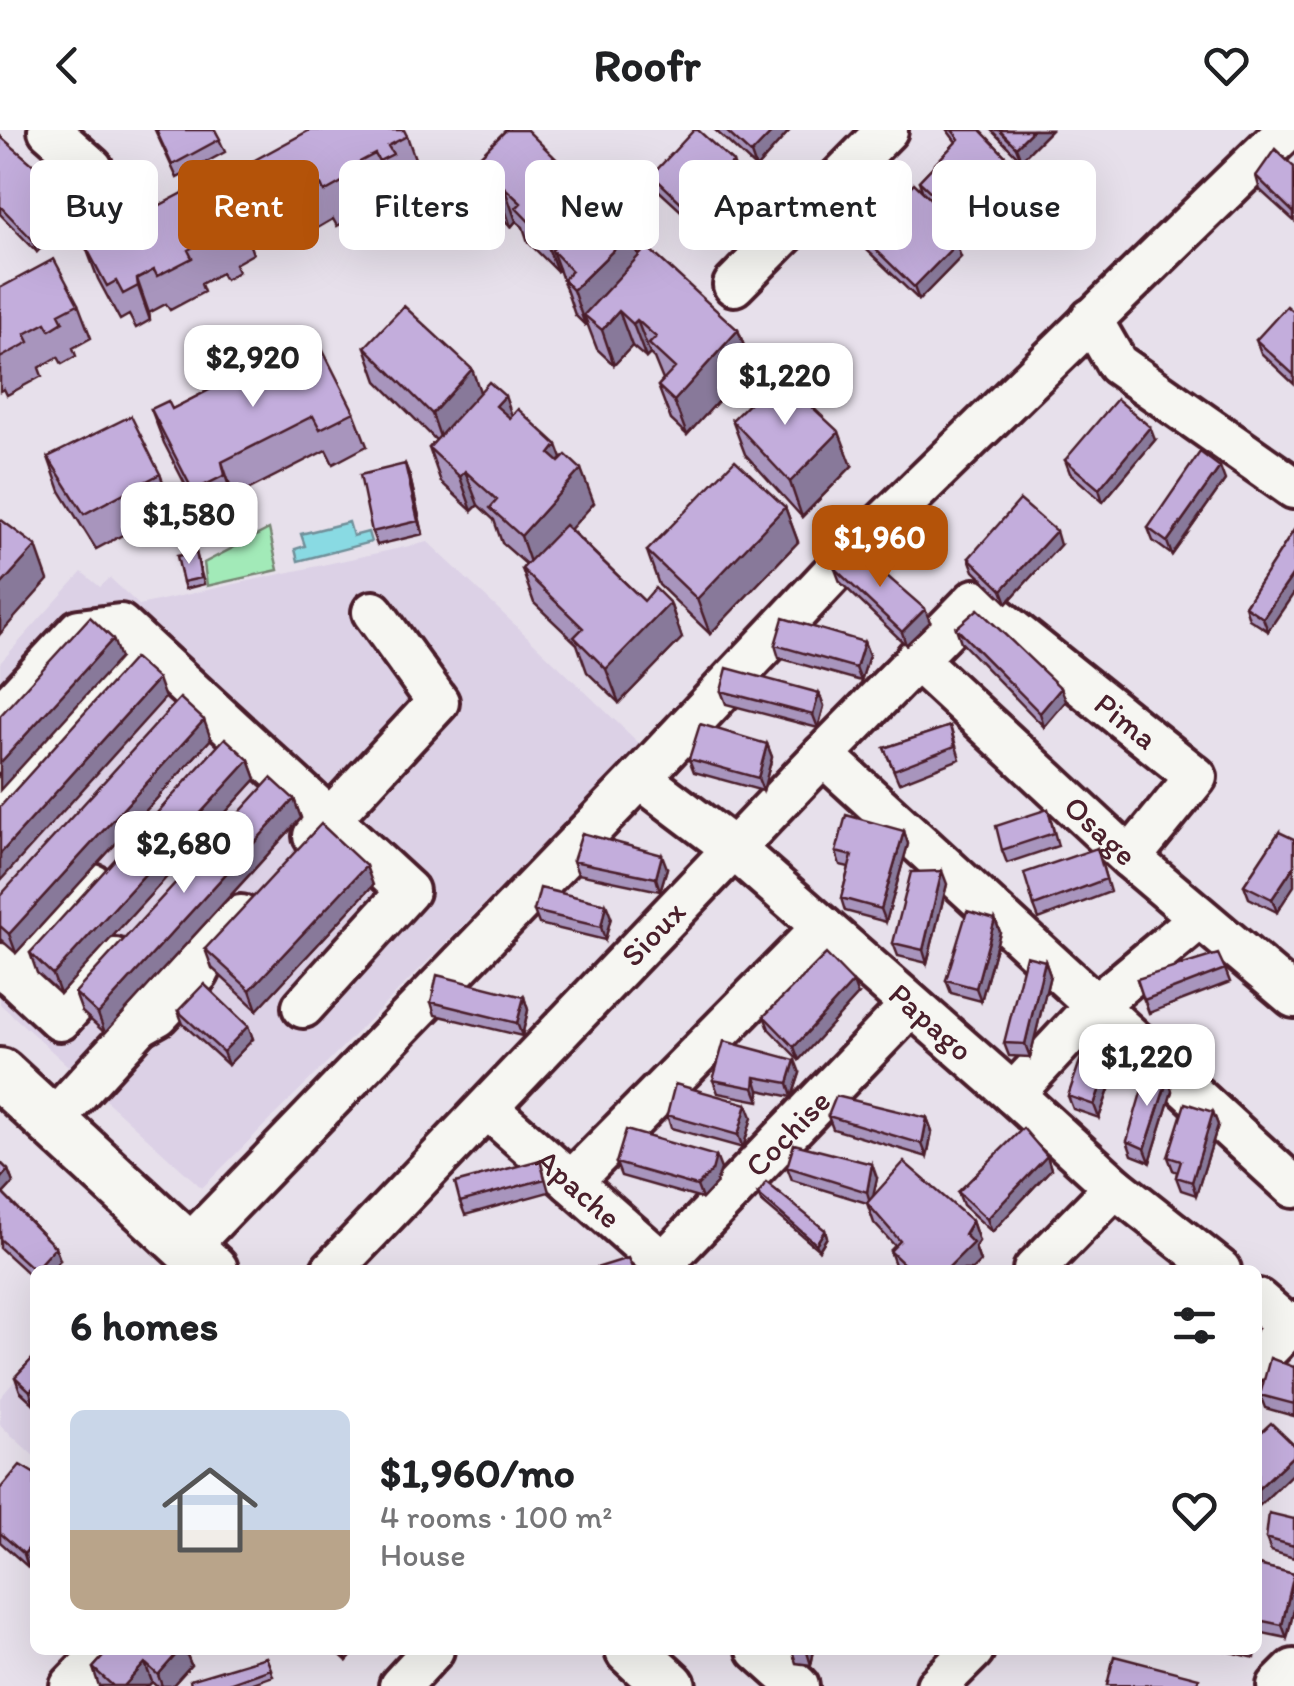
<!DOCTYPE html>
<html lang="en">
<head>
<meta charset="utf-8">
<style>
	:root { --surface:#fff; --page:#f2f2f2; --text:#202124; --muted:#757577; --accent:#b45309 }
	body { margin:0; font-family:Itim,sans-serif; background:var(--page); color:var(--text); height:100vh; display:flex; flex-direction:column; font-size:38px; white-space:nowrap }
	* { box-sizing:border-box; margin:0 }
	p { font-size:32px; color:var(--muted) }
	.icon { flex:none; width:55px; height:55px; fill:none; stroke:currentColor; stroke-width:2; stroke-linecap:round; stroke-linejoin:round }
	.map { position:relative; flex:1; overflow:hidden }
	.panel { position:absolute; left:30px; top:1135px; width:1232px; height:390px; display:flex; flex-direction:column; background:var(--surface); border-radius:15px; box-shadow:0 10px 40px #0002 }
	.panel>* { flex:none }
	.hud { position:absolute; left:30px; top:30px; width:1235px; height:90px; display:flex; gap:20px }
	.price { position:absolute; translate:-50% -85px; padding:0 22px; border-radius:20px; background:#fff; color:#222; font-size:32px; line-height:65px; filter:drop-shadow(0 2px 5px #0008) }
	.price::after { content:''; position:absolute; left:50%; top:60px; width:30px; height:22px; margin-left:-15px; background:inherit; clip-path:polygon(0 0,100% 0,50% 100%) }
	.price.active { background:var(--accent); color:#fff }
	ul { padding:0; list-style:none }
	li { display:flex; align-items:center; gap:30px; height:250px; padding:0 40px }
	li span { display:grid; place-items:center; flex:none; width:280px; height:200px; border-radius:15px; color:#555 }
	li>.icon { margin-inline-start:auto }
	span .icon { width:120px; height:120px; fill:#fffc; stroke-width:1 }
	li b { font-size:42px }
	h2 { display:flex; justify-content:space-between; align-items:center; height:120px; padding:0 40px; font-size:42px }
	.tag { padding:0 35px; border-radius:15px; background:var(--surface); box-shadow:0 10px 40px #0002; font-size:35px; line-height:90px }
	.tag.active { background:var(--accent); color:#fff }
	header { display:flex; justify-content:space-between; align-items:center; height:130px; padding:0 40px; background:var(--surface); font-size:45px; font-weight:800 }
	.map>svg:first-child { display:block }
</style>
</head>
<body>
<header><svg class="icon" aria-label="back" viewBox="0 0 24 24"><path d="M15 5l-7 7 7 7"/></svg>Roofr<svg class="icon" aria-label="heart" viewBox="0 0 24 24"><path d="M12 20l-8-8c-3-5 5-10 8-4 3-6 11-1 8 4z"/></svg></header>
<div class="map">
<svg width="1294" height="1556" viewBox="0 0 1294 1556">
	<rect width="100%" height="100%" fill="#e7e0eb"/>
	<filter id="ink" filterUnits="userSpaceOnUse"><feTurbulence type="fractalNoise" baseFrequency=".01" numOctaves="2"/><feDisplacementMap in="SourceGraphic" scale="20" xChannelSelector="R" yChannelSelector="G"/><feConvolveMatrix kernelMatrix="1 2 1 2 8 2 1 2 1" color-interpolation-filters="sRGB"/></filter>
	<g filter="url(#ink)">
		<path fill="#dcd1e6" d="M428 412 642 616 202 1058 0 874V533L82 442 100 457 110 448 139 475Z
			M35 1227V1327L0 1295V1268Z"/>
		<path fill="#a2eab8" stroke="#768472" stroke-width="2.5" d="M269 399 278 440 207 456 204 433Z"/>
		<path fill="#89dae3" stroke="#708f99" stroke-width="2.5" d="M349 392 353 406 368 402 371 412 298 431 295 419 305 416 301 404Z"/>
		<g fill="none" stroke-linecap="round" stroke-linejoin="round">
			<g stroke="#4a1f2b" stroke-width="48">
				<g id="minor">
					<path d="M49 0 92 38"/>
					<path d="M734 155 887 0"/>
					<path d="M1091 189 1117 234 1294 358"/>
					<path id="s1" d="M916 529 1130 728 1294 867"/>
					<path d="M0 585 79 500 120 495 408 761 303 877"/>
					<path d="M823 625 1294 1057"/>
					<path id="s2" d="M640 648 734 719 1013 964 1115 1057 1220 1140"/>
					<path d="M0 676 143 517"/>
					<path d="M314 706 438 572 373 482"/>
					<path d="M210 819C179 837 153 863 140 895L158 885 198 843 210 819 241 786"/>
					<path d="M0 834 60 890 115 829"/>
					<path d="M10 844 93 755"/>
					<path d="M1013 964 1096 875 1200 788"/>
					<path id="s3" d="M487 978 671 1140"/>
					<path d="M52 991 140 895"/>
					<path d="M571 1052 823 797"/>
					<path d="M188 1117 640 648 843 432 1287 0"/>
					<path id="s4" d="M663 1133 911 875"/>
					<path id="s5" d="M332 1140 823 625 975 470 1196 647 1130 728"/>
					<path d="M1034 1140 1115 1057"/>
					<path d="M1258 1170 1289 1197"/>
					<path d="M1258 1229 1294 1192"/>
					<path d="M758 1520 798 1556"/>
					<path d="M71 1556 106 1520"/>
					<path d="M400 1556 433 1520"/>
					<path d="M937 1556 973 1520"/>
					<path d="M1278 1556 1294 1540"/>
				</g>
			</g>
			<g stroke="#4a1f2b" stroke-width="58">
				<path id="major" d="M0 944 212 1140
					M631 1520 670 1556"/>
			</g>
			<use href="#minor" stroke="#f6f6f2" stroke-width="40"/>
			<use href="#major" stroke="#f6f6f2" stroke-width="50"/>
		</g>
		<path fill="#a895bd" stroke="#4a1f2b" stroke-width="2.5" d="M155 0H215L225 22 177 48Z
			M506 0 631 103 639 125 738 200 751 235 687 305 671 290 658 256 663 250 654 228 650 224 646 228 632 216 614 235 597 219 587 193 585 195 575 185 559 139 557 141 528 112 523 97 516 91 511 97 500 85 481 104 465 87 453 53Z
			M715 0H790L756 38Z
			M947 0H980L1011 32 1016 45 960 100 956 95 959 105 953 111 961 127 919 170 867 120 863 107 922 60 919 51 956 12Z
			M991 0H1051L1021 30Z
			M0 6 76 81 37 122 0 84Z
			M407 6 419 40 402 49 405 58 391 65 388 59 368 69 371 77 337 96 333 89 316 99 317 106 303 114 296 101 287 106 265 65 253 31Z
			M1294 37V91L1260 60 1256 46Z
			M652 45 738 46 694 93 656 58Z
			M241 90 253 124 235 134 238 142 225 150 221 143 201 154 204 162 170 180 166 174 149 183 150 190 136 198 129 185 120 190 98 149 85 115Z
			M0 158 78 174 91 208 73 218 76 226 62 234 58 227 39 238 42 246 7 265 4 259 0 261Z
			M1294 182V254L1261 223 1256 210Z
			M294 204 354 282 367 316 333 334 326 320 234 367 237 379 206 395 164 313 151 279H172L298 215Z
			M365 217 480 261 512 286 562 329 594 373 570 399 644 471 670 473 682 508 619 573 587 542 577 514 534 473 522 439 526 434 502 413 494 390 478 375 472 381 441 352 429 318 436 310 377 251Z
			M732 290 852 336 802 387 745 324Z
			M1155 310 1103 372 1070 343 1065 330Z
			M48 327 160 344 173 378 96 419 60 361Z
			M405 334 410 347 423 404 377 415 372 402Z
			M1225 350 1172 425 1153 411 1148 398Z
			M785 377 798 412 710 504 659 455 647 421Z
			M1294 400 1268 501 1249 489 1245 476Z
			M1060 415 1007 473 974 441 969 428Z
			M196 422 204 454 185 459 183 452Z
			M835 439 930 492 906 515 840 452Z
			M956 498 1061 558 1066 571 1044 597 961 512Z
			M864 512 869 525 861 551 779 528 775 515Z
			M721 561 819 563 824 576 818 598 726 574Z
			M950 596 960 629 899 653 884 618Z
			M211 609 16 823 0 809V766Z
			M767 614 772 627 763 661 694 642 689 629Z
			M249 630 256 649 60 864 37 843 30 823Z
			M294 669 301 688 105 903 82 882 75 863Z
			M1048 679 1058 716 1007 733 1002 720Z
			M904 701 908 714 886 792 845 781 841 768 849 737 840 735 836 722Z
			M1279 702 1277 782 1249 768 1244 755Z
			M1097 718 1110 762 1039 789 1034 776Z
			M573 731 667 738 660 761 578 744Z
			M947 754 927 833 898 826 893 813Z
			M373 755 257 880 212 838 205 819Z
			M534 781 611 787 605 810 539 794Z
			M995 789 1000 802 981 871 951 863 946 850Z
			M1045 831 1050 845 1030 927 1009 926 1004 913Z
			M1225 839 1230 852 1149 883 1137 849Z
			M858 865 799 930 769 899 764 886Z
			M524 867 528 880 522 906 435 885 431 872Z
			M178 881 248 896 253 909 228 935 183 894Z
			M1124 917 1099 988 1073 979 1068 966Z
			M800 943 792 967 759 960V971L718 963 713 950Z
			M1168 948 1172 961 1150 1032 1132 1025 1127 1011Z
			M1213 982 1218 995 1196 1065 1181 1060 1176 1047 1177 1042 1173 1040 1168 1027Z
			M667 985 752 987 743 1018 671 998Z
			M828 986 927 988 932 1001 927 1027 833 999Z
			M1047 1026 1051 1039 992 1102 963 1075 958 1062Z
			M540 1030 549 1062 465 1085 460 1072Z
			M0 1032 8 1040 13 1053 3 1064 55 1117 60 1130 35 1140V1150L0 1118Z
			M616 1033 721 1039 716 1054 702 1069 621 1046Z
			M787 1037 877 1048 873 1066 972 1091 979 1111 975 1117 980 1132 972 1140H897L890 1121 895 1116 874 1093 867 1073 792 1050Z
			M758 1064 825 1100 827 1107 819 1120 761 1071Z
			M35 1226V1274H34L20 1261 15 1247Z
			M1294 1237V1286L1265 1278 1260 1265Z
			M35 1344V1429L28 1437 0 1412V1359Z
			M1294 1389V1428L1271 1421 1266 1408Z
			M1258 1435 1294 1444V1479L1287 1508 1258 1502Z
			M109 1520H185L191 1535 172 1556H156L152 1552 148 1556H99L93 1538Z
			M335 1520H357L347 1531Z
			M792 1520H814L811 1535 796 1533Z
			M1222 1520H1256L1255 1528Z
			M266 1527 273 1546 245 1556H191Z"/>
		<path fill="#88799a" stroke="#4a1f2b" stroke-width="2.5" d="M774 0H790L756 38 751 24Z
			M1033 0H1051L1021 30 1016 17Z
			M733 32 738 46 694 93 689 80Z
			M1011 32 1016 45 960 100 956 86Z
			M487 51 500 85 481 104 469 70Z
			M504 57 516 91 511 97 499 62Z
			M303 64 316 99 317 106 304 72Z
			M72 68 76 81 37 122 32 109Z
			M954 92 959 105 949 115 944 102Z
			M548 103 556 124 552 120 559 139 557 141 544 107Z
			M631 103 643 138 584 185 587 193 585 195 573 160Z
			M956 114 961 127 919 170 914 157Z
			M137 149 149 183 150 190 138 156Z
			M619 181 632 216 614 235 602 200Z
			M637 190 650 224 646 228 633 194Z
			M738 200 751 235 687 305 674 271Z
			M472 239 484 273 444 318 432 284Z
			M505 266 517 300 496 276Z
			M1150 297 1155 310 1103 372 1099 359Z
			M839 302 852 336 802 387 790 352Z
			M557 315 570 350 550 324Z
			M222 332 234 367 237 379 225 345Z
			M405 334 410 347 423 404 418 391Z
			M1220 337 1225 350 1172 425 1167 412Z
			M581 339 594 373 533 441 521 406Z
			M465 341 478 375 472 381 460 347Z
			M785 377 798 412 710 504 697 469Z
			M1056 401 1060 415 1007 473 1002 460Z
			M36 416 48 450 0 504V456Z
			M1294 443V463L1268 501 1263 488Z
			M670 473 682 508 619 573 606 539Z
			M925 479 930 492 906 515 902 502Z
			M113 509 120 528 0 660V633Z
			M864 512 869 525 861 551 856 538Z
			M158 549 165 568 0 751V724Z
			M1061 558 1066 571 1044 597 1040 583Z
			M819 563 824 576 818 598 813 585Z
			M204 590 211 609 16 823 9 804Z
			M767 614 772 627 763 661 758 648Z
			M249 630 256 649 60 864 53 845Z
			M294 669 301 688 105 903 98 884Z
			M904 701 908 714 886 792 881 779Z
			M662 725 667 738 660 761 656 748Z
			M366 736 373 755 257 880 250 860Z
			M1294 736V756L1277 782 1272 769Z
			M942 741 947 754 927 833 923 820Z
			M606 774 611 787 605 810 601 797Z
			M995 789 1000 802 981 871 976 858Z
			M1045 831 1050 845 1030 927 1025 914Z
			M853 852 858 865 799 930 794 917Z
			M524 867 528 880 522 906 517 893Z
			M248 896 253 909 228 935 223 922Z
			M1119 904 1124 917 1099 988 1094 975Z
			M795 930 800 943 792 967 788 953Z
			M755 947 759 960V971L754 958Z
			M1168 948 1172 961 1150 1032 1145 1019Z
			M747 974 752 987 743 1018 738 1005Z
			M1213 982 1218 995 1196 1065 1192 1052Z
			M927 988 932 1001 927 1027 922 1014Z
			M716 1026 721 1039 716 1054 702 1069 697 1056Z
			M1047 1026 1051 1039 992 1102 987 1089Z
			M872 1034 877 1048 871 1075 867 1062Z
			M8 1040 13 1053 0 1067V1049Z
			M972 1091 979 1111 975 1117 980 1132 972 1140H946Z
			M825 1100 827 1107 819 1120 816 1114Z
			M55 1117 60 1130 51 1140H35V1144L34 1140Z
			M35 1256V1274H34L30 1261Z
			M1294 1325V1342L1258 1377V1359Z
			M35 1410V1429L28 1437 24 1424Z
			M1294 1446V1479L1287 1508 1282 1495Z
			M180 1520H185L191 1535 172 1556H162L158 1545Z
			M343 1520H357L347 1531Z
			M807 1520H814L811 1535 807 1522Z
			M145 1533 152 1552 148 1556H124Z"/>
		<path fill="#c3addc" stroke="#4a1f2b" stroke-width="2.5" d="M156 0H215L220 9 172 35Z
			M310 0H404L407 6 388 16 393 24 379 31 375 24 354 35 358 43 324 62 321 55 303 64 304 72 290 80 283 67 274 72 253 31Z
			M506 0H527L631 103 573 160 563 150 572 141 552 120 559 113 548 103 544 107 516 78 521 73 504 57 499 62 487 51 469 70 453 53Z
			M694 0H698L733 32 689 80 652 45Z
			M725 0H774L751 24Z
			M952 0H980L1011 32 956 86 919 51 959 9Z
			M999 0H1033L1016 17Z
			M0 6 72 68 32 109 0 76Z
			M1275 19 1294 37V83L1256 46Z
			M217 45 241 90 221 100 226 108 212 116 208 109 188 120 192 128 157 146 154 140 137 149 138 156 123 164 116 151 107 156 85 115Z
			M914 53 954 92 944 102 956 114 914 157 863 107Z
			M647 117 738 200 674 271 658 256 675 238 649 214 656 207 637 190 633 194 619 181 602 200 584 185Z
			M54 129 78 174 59 184 63 192 50 200 46 193 25 204 29 212 0 228V158Z
			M404 176 472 239 432 284 365 217Z
			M1287 176 1294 182V245L1256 210Z
			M313 201 354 282 320 299 313 286 222 332 225 345 193 361 151 279 168 271 172 279 299 214 294 204Z
			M778 245 839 302 790 352 732 290Z
			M489 252 505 266 496 276 510 288 518 279 557 315 550 324 559 332 566 325 581 339 521 406 490 378 497 370 465 341 460 347 429 318Z
			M1117 269 1150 297 1099 359 1065 330Z
			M131 286 160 344 84 384 48 327Z
			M1200 322 1220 337 1167 412 1148 398Z
			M735 330 785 377 697 469 647 421Z
			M405 334 418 391 372 402 360 345Z
			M1020 370 1056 401 1002 460 969 428Z
			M0 389 36 416 0 456Z
			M565 395 644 471 655 458 670 473 606 539 574 507 583 498 522 439Z
			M1294 400V443L1263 488 1245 476Z
			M856 419 925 479 902 502 835 439Z
			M196 422 201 448 183 452 177 426Z
			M978 479 1061 558 1040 583 956 498Z
			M90 487 113 509 0 633V586Z
			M783 488 864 512 856 538 775 515Z
			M134 528 158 549 0 724V677Z
			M727 538 819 563 813 585 721 561Z
			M180 568 204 590 9 804 0 796V766Z
			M700 594 767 614 758 648 689 629Z
			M950 596 955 616 894 640 884 618Z
			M225 608 249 630 53 845 30 823Z
			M271 648 294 669 98 884 75 863Z
			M1048 679 1054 703 1002 720 996 696Z
			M846 685 904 701 881 779 841 768 852 726 836 722Z
			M321 694 366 736 250 860 205 819Z
			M1279 702 1294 709V736L1272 769 1244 755Z
			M582 703 662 725 656 748 573 731Z
			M1097 718 1106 749 1034 776 1024 743Z
			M942 741 923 820 893 813 911 742Z
			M540 758 606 774 601 797 534 781Z
			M967 781 995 789 976 858 946 850Z
			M826 824 853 852 794 917 764 886Z
			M1218 824 1225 839 1144 870 1137 849Z
			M1026 826 1045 831 1025 914 1004 913Z
			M437 845 524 867 517 893 431 872Z
			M204 854 248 896 223 922 178 881Z
			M1090 902 1119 904 1094 975 1068 966Z
			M724 911 795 930 788 953 755 947 754 958 713 950Z
			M1147 942 1168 948 1145 1019 1127 1011Z
			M675 954 747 974 738 1005 667 985Z
			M836 966 927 988 922 1014 828 986Z
			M1185 973 1213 982 1192 1052 1176 1047 1181 1031 1168 1027Z
			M1023 998 1047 1026 987 1089 958 1062Z
			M626 1000 716 1026 712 1041 697 1056 616 1033Z
			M794 1014 872 1034 867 1062 787 1037Z
			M540 1030 545 1049 460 1072 455 1053Z
			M0 1032 8 1040 0 1049Z
			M904 1032 972 1091 964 1104 973 1113 946 1140H910L890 1121 900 1111 867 1073Z
			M766 1052 825 1100 816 1114 758 1064Z
			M0 1061 55 1117 34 1140 0 1109Z
			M628 1128 633 1140H590Z
			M35 1226V1256L30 1261 15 1247Z
			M1270 1228 1294 1237V1274L1260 1265Z
			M1271 1293 1294 1315V1325L1258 1359V1305Z
			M20 1335 35 1344V1410L24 1424 0 1403V1359Z
			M1269 1383 1294 1389V1416L1266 1408Z
			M1258 1435 1294 1444 1282 1495 1258 1490Z
			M109 1520H180L158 1545 145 1533 124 1556H113L93 1538Z
			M1114 1526 1199 1548 1196 1556 1107 1555Z
			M266 1527 271 1539 223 1556H191L190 1550Z"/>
	</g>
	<g text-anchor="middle" stroke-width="8" stroke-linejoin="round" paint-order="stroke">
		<g font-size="32" fill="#4a1f2b" stroke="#f6f6f2">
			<text dy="11" stroke="none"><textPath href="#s5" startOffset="1122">Pima</textPath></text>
			<text dy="11" stroke="none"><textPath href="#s1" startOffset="252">Osage</textPath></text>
			<text dy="11" stroke="none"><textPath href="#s5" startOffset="465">Sioux</textPath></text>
			<text dy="11" stroke="none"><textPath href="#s2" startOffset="380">Papago</textPath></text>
			<text dy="11" stroke="none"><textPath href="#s4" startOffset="180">Cochise</textPath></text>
			<text dy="11" stroke="none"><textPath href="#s3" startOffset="122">Apache</textPath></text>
		</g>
	</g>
</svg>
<b class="price" style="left:253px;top:280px">$2,920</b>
<b class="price" style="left:785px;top:298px">$1,220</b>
<b class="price" style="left:189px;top:437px">$1,580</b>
<b class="price active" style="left:880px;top:460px">$1,960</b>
<b class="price" style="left:184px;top:766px">$2,680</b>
<b class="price" style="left:1147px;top:979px">$1,220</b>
<div class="hud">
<a class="tag">Buy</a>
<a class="tag active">Rent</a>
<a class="tag">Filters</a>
<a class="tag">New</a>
<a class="tag">Apartment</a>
<a class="tag">House</a>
</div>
<section class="panel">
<h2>6 homes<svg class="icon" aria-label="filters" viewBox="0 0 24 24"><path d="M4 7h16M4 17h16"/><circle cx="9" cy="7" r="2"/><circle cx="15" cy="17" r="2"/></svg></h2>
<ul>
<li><span style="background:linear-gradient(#c9d6e8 60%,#b9a48a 0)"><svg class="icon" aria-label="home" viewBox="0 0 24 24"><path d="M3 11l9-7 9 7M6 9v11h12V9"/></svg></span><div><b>$1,960/mo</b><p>4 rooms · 100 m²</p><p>House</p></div><svg class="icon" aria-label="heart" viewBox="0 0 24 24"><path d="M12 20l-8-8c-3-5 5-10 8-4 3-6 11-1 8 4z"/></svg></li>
</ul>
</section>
</div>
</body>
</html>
